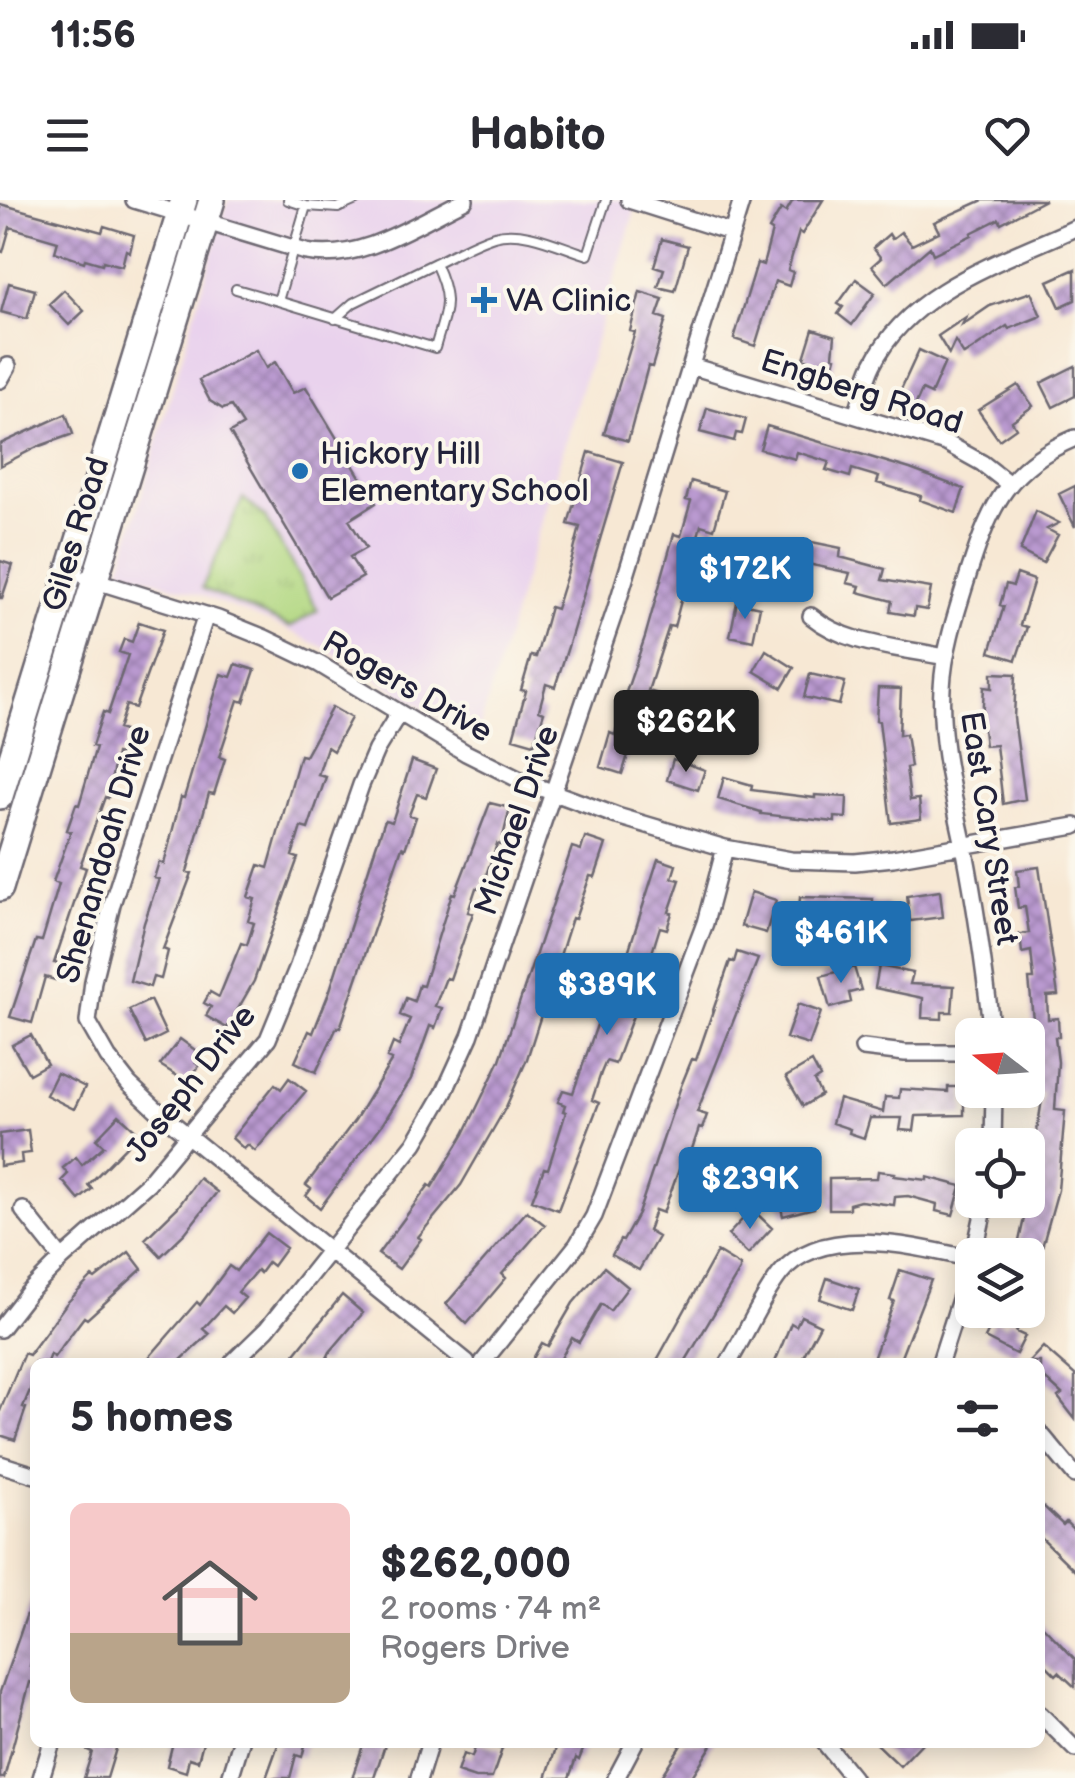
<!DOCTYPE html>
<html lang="en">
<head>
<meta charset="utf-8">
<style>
	:root { --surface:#fff; --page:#f2f2f3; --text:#2b2b33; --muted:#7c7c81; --line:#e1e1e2; --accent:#1f6fb2 }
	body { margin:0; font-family:"Balsamiq Sans",sans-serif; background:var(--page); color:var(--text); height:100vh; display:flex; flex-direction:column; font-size:38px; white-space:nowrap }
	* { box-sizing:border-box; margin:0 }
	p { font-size:32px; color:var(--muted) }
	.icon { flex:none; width:55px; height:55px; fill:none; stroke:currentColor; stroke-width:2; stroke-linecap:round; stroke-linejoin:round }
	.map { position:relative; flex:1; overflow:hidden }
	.details { position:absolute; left:30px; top:1158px; width:1015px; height:390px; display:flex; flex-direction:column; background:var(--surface); border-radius:15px; box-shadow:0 5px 25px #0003 }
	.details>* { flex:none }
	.needle { width:65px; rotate:287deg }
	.tools { position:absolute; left:955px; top:818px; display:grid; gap:20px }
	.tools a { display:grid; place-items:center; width:90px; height:90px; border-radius:15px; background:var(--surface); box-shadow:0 5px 25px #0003; font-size:50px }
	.price { position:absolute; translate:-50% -85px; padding:0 22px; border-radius:10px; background:var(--accent); color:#fff; font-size:32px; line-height:65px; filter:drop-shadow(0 2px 5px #0008) }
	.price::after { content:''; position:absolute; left:50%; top:60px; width:30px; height:22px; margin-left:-15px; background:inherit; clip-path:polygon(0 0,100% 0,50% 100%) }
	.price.on { background:#222; color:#fff }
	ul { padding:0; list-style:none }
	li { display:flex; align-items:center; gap:30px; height:250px; padding:0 40px }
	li+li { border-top:2px solid var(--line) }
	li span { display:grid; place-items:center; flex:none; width:280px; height:200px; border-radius:15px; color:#555 }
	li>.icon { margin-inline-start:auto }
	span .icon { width:120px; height:120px; fill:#fffc; stroke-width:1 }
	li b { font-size:42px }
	h2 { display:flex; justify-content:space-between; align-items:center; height:120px; padding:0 40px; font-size:42px }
	.status { display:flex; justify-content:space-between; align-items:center; height:70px; padding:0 50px; background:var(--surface); direction:ltr }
	.status svg { height:28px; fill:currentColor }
	header { display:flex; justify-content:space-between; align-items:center; height:130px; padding:0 40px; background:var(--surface); font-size:45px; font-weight:700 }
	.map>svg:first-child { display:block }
</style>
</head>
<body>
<div class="status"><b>11:56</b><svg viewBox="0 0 49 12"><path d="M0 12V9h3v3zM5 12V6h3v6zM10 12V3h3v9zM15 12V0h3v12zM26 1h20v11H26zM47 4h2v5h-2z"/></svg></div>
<header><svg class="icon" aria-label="menu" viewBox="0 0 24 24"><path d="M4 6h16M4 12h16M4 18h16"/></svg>Habito<svg class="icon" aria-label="heart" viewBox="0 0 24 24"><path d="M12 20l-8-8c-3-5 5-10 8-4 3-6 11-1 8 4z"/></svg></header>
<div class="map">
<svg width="1075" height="1578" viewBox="0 0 1075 1578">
	<defs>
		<pattern id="park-tufts" width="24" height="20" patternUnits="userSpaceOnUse" patternTransform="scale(2.5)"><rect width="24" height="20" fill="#b1d780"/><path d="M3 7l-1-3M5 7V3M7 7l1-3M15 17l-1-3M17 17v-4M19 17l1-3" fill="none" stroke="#98b870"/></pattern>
		<pattern id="building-cross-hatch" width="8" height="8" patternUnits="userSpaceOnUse" patternTransform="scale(2.5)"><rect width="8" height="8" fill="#ba9ad0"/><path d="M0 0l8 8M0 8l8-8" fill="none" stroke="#977daa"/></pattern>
	</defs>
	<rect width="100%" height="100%" fill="#fbf7ec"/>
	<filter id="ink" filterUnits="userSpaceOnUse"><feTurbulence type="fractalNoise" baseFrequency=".01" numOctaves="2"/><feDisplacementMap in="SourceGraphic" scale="20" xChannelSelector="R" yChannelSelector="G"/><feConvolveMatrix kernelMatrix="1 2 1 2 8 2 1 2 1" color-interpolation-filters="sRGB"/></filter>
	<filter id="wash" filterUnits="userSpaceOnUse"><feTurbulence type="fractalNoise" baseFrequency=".0048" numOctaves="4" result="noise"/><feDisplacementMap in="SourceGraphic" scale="40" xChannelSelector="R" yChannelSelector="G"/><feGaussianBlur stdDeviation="2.25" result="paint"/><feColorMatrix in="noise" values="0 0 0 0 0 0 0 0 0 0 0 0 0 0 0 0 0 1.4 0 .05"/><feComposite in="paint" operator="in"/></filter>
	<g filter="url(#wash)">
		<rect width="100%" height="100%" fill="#f7e8d4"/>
		<path fill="#e9d2ed" d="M228 0H638L476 539 328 450 286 429 204 396 120 369Z"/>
		<path fill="url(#park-tufts)" stroke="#6a7c5e" stroke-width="2.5" d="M243 298 265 317 318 410 290 427 202 388Z"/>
		<g id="blocks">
			<path fill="url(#building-cross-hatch)" d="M793 0H823L802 34 799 32 788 70 793 72 789 86 775 81 755 146 734 139 757 63 763 65 772 31 769 29 781 9 786 12Z
				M983 0H1045L1001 23 999 19 971 33 972 35 933 54 930 47 887 84 872 66 881 58 873 48 889 34 892 39 901 32 912 45 939 32 934 22Z
				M0 4 102 32 104 26 134 35 130 52 126 50 122 66 103 61 102 64 85 59 84 62 55 52 58 41 10 27 3 52 0 51Z
				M662 39 688 46 675 91 658 87 664 69 654 66Z
				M1075 69V100L1060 107 1048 81Z
				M856 79 875 93 852 125 838 114 843 107 838 104Z
				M9 83 35 90 27 119 1 112Z
				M64 90 84 111 69 125 49 104Z
				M640 92 663 99 657 116 666 119 652 167 648 166 628 241 604 234 635 132 630 131Z
				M1031 92 1041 116 1009 129 1007 126 964 155 955 141 949 154 938 136 966 117 962 125 990 106Z
				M813 129 835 136 833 156 836 157 831 176 807 169 809 160 804 158Z
				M256 150 266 168 275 162 293 193 306 187 376 303 349 320 366 348 350 357 363 377 327 397 230 233 243 225 231 206 223 209 210 201 199 180Z
				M919 150 945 162 931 194 922 190 915 206 897 198Z
				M1075 166V196L1053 207 1041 183Z
				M1018 185 1033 206 1012 221 1016 228 999 240 978 210Z
				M707 208 746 219 742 234 736 233 734 241 700 232Z
				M66 214 73 234 37 247 0 266V244Z
				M767 226 910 269 964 289 956 313 920 300 921 296 877 283 879 277 852 269 850 277 826 270 829 262 797 252 795 259 760 249Z
				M589 252 623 262 568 447 555 487 546 484 539 510 544 512 534 544 513 538 526 491 521 490 531 456 536 457 550 407 556 409 572 358 580 327 568 324Z
				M691 281 725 291 714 329 701 325 674 427 669 426 648 491 659 494 646 531 637 527 622 574 600 567 610 533 615 535 626 502 623 501 645 437 674 334 681 336 691 301 686 300Z
				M1075 286V327L1059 294Z
				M1036 311 1059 323 1047 329 1058 335 1043 363 1020 351Z
				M807 341 841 348 840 357 885 369 882 380 931 388 927 410 915 408 914 416 890 412 892 401 858 392 860 386 847 383 850 373 803 363Z
				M770 344 793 367 778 383 769 375 761 383 746 368Z
				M0 361 13 365 2 398H0Z
				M1017 374 1034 380 1020 425 1027 427 1016 460 990 452 1004 406 1000 405 1006 384 1013 386Z
				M737 402 760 407 753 441 730 436Z
				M139 422 163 430 135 508 126 505 118 529 129 533 121 555 116 554 108 598 105 597 80 666 86 668 54 763 60 764 55 780 45 777 32 823 10 817 36 740 42 741 59 684 53 682 71 631 67 630 76 604 79 605 96 547 92 546 103 512 108 514 128 455 119 452 124 439 132 442Z
				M766 450 794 468 782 488 754 471Z
				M236 464 255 470 244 502 238 500 219 557 225 559 214 594 209 593 187 672 192 673 163 749 168 751 161 779 153 777 150 787 130 781 144 723 159 679 154 678 159 662 164 664 181 597 184 598 221 474 231 477Z
				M992 473 1016 474 1014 518 1025 599 1003 604 996 545 985 546 982 521 984 487 992 488Z
				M810 474 845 482 839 505 804 497Z
				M878 488 901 489 899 535 906 534 911 567 906 568 910 600 919 599 921 619 891 623 879 521 876 520Z
				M332 507 351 518 333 551 327 547 318 575 326 577 308 629 301 627 292 656 298 658 286 691 254 781 227 828 206 816 211 807 204 803 210 792 219 797 241 743 247 745 254 723 248 721 255 699 248 697 259 665 268 668 300 555 305 556Z
				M673 559 705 570 698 590 667 580Z
				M412 560 436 569 426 597 417 594 409 615 416 617 405 649 402 647 340 828 337 827 316 872 295 862 309 831 313 833 330 790 376 646 385 620 392 622Z
				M724 577 752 585 751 590 815 598V595L847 597 846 618 835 617V622L761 614V612L718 599Z
				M490 603 510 608 501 645 497 644 481 689 476 688 468 712 473 713 450 779 446 778 435 806 442 808 435 828 430 826 411 879 384 922 320 1008 306 996 311 989 306 985 355 920 392 860 387 858 393 843 399 846 410 819 400 815 406 798 414 801 419 785 423 786 452 693 455 694Z
				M585 637 606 644 595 677 590 676 575 719 572 718 527 859 506 907 461 985 418 1037 421 1039 399 1069 378 1054 429 985 432 987 464 934 500 860 572 647 581 650Z
				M658 659 676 665 672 678 680 680 669 712 672 713 667 729 660 727 646 772 650 773 645 786 637 784 627 811 634 813 615 864 606 861 601 873 592 900 599 903 558 1010 532 1000 544 968 548 969 566 912 563 911 565 905 558 902 563 890 573 893 610 788 616 790Z
				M1039 667 1058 795 1047 796 1048 819 1058 818 1059 837H1055L1058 862 1055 910 1065 911 1058 990 1039 1058 1042 1059 1038 1074 1035 1073 1031 1087H1028V1055H1016L1028 1000 1035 1002 1038 971 1031 970 1043 893H1034L1036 850 1029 779H1034L1031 751 1022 753 1020 734 1029 733 1025 707 1018 708 1015 687 1019 686 1017 670Z
				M940 691 943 717 910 721 907 696Z
				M751 692 776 700 766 733 741 726Z
				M800 697 873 699V704H887V728H873V734L855 735 854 726 798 722Z
				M737 752 758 759 697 912 707 915 702 929 699 928 689 958 684 956 663 1013 655 1010 648 1031 658 1037 639 1070 612 1055 620 1040 623 1041 638 1014 681 886 692 859 696 860 730 761 734 762Z
				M879 766 913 773 910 784 954 786 952 812H942V819L922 818 923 798 875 788Z
				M854 767 861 790 849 793 851 802 830 808 821 776Z
				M150 800 166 834 146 844 129 810Z
				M798 804 821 812 809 845 786 838Z
				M31 835 47 864 29 874 12 845Z
				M180 839 202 855 196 863 200 865 187 882 160 865Z
				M812 862 820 877 814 881 821 895 803 906 786 877Z
				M57 873 85 887 74 909 46 895Z
				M289 878 306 891 255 951 248 945 244 949 232 938 275 884 281 889Z
				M948 887H964V915L916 916 914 931 900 930 902 918H870L864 938 849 933 850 929 832 923 839 899 883 912 885 897 899 898 900 889 948 892Z
				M119 915 139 933 88 985 92 989 79 1000 62 980 68 974 63 968 76 957 82 965 104 946 96 939Z
				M28 930 31 953 21 954 22 963 0 966V934Z
				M878 971 895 973 894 976 927 980V977L961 986 953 1015 936 1011 937 1004 908 996 895 997 894 1005 860 1001 849 1004V1009H829V979L877 978Z
				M199 978 217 992 185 1033 161 1056 145 1039 178 1007Z
				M788 984 789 989 808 984 814 1008 783 1016 776 988Z
				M752 1009 772 1028 748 1054 728 1035Z
				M527 1011 545 1025 502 1074 506 1078 467 1124 446 1104Z
				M266 1033 286 1048 273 1066 268 1062 260 1073 257 1070 238 1092 245 1098 232 1113 224 1106 203 1129 209 1134 179 1162H145L197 1102 200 1105 229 1066 236 1071Z
				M129 1052 142 1069 87 1119 84 1117 54 1157 50 1154 47 1162H35V1178L23 1207 26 1208 15 1240 0 1235V1211L24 1153 29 1155 66 1104 92 1077 95 1079Z
				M717 1052 740 1066V1070L685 1162H656Z
				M604 1067 628 1087 610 1111 601 1104 579 1142 572 1138 559 1162H531L542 1143 548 1146 573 1103Z
				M900 1070 931 1080 899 1162H872L894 1101 890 1100Z
				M827 1078 859 1089 852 1110 820 1099Z
				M342 1095 363 1113 330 1152 325 1162H288Z
				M801 1116 820 1125 800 1162H775L791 1123 796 1126Z
				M994 1120 1007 1126 1010 1120 1020 1125 1016 1132 1025 1136 1016 1154 985 1138Z
				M1043 1147 1075 1175V1219L1058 1197 1062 1194 1040 1174V1162H1029Z
				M1040 1303 1063 1325 1066 1322 1075 1331V1371L1040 1337Z
				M32 1399H35V1449L30 1466 35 1467V1477L33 1483 30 1482 4 1578H0V1492Z
				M1040 1423 1075 1459V1487L1059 1472 1056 1475 1040 1459Z
				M71 1542H118L107 1578H84L92 1552Z
				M173 1542H203L198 1561 189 1558 186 1572 167 1566Z
				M279 1542H306L302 1557 296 1555 290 1578H266Z
				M364 1542H386L374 1578H352Z
				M477 1542 502 1549 492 1578H475L457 1572 463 1554 472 1557Z
				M558 1542H586L579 1560 576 1558 569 1578H546Z
				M683 1542H714L691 1578H660Z
				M875 1542H923L900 1566Z"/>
		</g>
	</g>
	<g filter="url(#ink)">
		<use href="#blocks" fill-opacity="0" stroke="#6d6771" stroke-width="2.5"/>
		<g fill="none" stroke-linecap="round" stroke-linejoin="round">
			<g stroke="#6d6771" stroke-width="12">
				<path id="service" d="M306 6 338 8 356 0
					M435 63C454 54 474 42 494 36 523 27 561 47 588 55L606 0
					M236 89 278 101 306 6 288 0
					M278 101 435 148C446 109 453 102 435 63L353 103 335 119"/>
			</g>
			<g stroke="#6d6771" stroke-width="20">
				<path id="minor" d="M134 0 306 52C361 63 417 23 465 0
					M629 0 730 32
					M691 166 946 243 982 263 1009 284
					M0 180 8 166
					M856 215C862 199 865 179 873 164 910 89 1004 61 1075 28
					M87 378 218 419 265 438 319 464 466 553 522 581 617 616 725 648 791 660 855 662 893 658 1075 626
					M206 415 112 704 93 781 88 822 108 857 129 884 160 913 467 1162
					M811 416C848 446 899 447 945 457
					M992 835C985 772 976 708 964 646 953 594 939 541 942 488 944 447 958 408 970 369 991 304 1009 266 1075 238
					M863 848 905 853H972
					M993 945 994 890
					M23 1010 62 1059
					M974 1055 986 1000
					M0 1129 28 1093 62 1059 148 983 268 839 298 766 361 585 376 550 399 513
					M233 1162 267 1129 415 943 444 893 470 836 615 411 742 0
					M483 1162 577 1045 594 1016 705 723 725 648
					M729 1162C746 1134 760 1100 780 1074 821 1022 917 1047 972 1059
					M940 1162 972 1062
					M1040 1233 1075 1275
					M0 1264 35 1275
					M1040 1514 1075 1549
					M824 1542 853 1578
					M41 1578 52 1542
					M230 1578 241 1542
					M419 1578 430 1542
					M616 1578 635 1542"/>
			</g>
			<g stroke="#6d6771" stroke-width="30">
				<path id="primary" d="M0 596 184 0
					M0 688 212 0"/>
			</g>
			<use href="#service" stroke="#fff" stroke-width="8"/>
			<use href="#minor" stroke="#fff" stroke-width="15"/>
			<use href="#primary" stroke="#fff" stroke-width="25"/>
		</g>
	</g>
	<g fill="#1f6fb2" stroke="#fbf7ec" stroke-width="4">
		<path d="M479 85h10v10h10v10h-10v10h-10v-10h-10v-10h10z"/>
		<circle cx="300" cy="271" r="10"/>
	</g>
	<g text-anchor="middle" stroke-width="8" stroke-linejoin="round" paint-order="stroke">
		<g font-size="32" fill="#22223b" stroke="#fbf7ec" text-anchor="start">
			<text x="506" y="111">VA Clinic</text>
			<text x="320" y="264">Hickory Hill<tspan x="320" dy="37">Elementary School</tspan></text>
		</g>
		<g font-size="32" fill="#22223b" stroke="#fbf7ec">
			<text transform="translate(862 191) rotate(18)" y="11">Engberg Road</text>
			<text transform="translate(75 334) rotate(-73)" y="11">Giles Road</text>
			<text transform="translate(408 486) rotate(30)" y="11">Rogers Drive</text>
			<text transform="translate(516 620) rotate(-71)" y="11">Michael Drive</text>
			<text transform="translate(990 628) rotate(81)" y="11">East Cary Street</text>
			<text transform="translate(103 654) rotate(-74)" y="11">Shenandoah Drive</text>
			<text transform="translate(190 883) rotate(-52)" y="11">Joseph Drive</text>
		</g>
	</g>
</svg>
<div class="tools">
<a><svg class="needle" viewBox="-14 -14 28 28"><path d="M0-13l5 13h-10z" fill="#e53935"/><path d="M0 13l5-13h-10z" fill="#7c7c81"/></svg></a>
<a><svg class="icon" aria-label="locate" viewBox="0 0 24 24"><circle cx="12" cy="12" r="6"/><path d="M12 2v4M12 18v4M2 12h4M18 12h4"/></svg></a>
<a><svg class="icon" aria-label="layers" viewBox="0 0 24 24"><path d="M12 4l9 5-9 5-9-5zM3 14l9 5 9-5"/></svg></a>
</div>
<b class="price" style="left:745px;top:422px">$172K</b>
<b class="price on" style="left:686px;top:575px">$262K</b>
<b class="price" style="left:841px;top:786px">$461K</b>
<b class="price" style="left:607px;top:838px">$389K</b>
<b class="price" style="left:750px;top:1032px">$239K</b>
<section class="details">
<h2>5 homes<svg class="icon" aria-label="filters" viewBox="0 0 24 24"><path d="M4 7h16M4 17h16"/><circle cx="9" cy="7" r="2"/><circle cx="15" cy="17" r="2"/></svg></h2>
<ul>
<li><span style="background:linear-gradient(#f6c9c9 65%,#b9a48a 0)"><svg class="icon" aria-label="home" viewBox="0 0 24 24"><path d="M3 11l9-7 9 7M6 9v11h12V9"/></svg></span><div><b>$262,000</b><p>2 rooms · 74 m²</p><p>Rogers Drive</p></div></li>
</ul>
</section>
</div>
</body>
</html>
